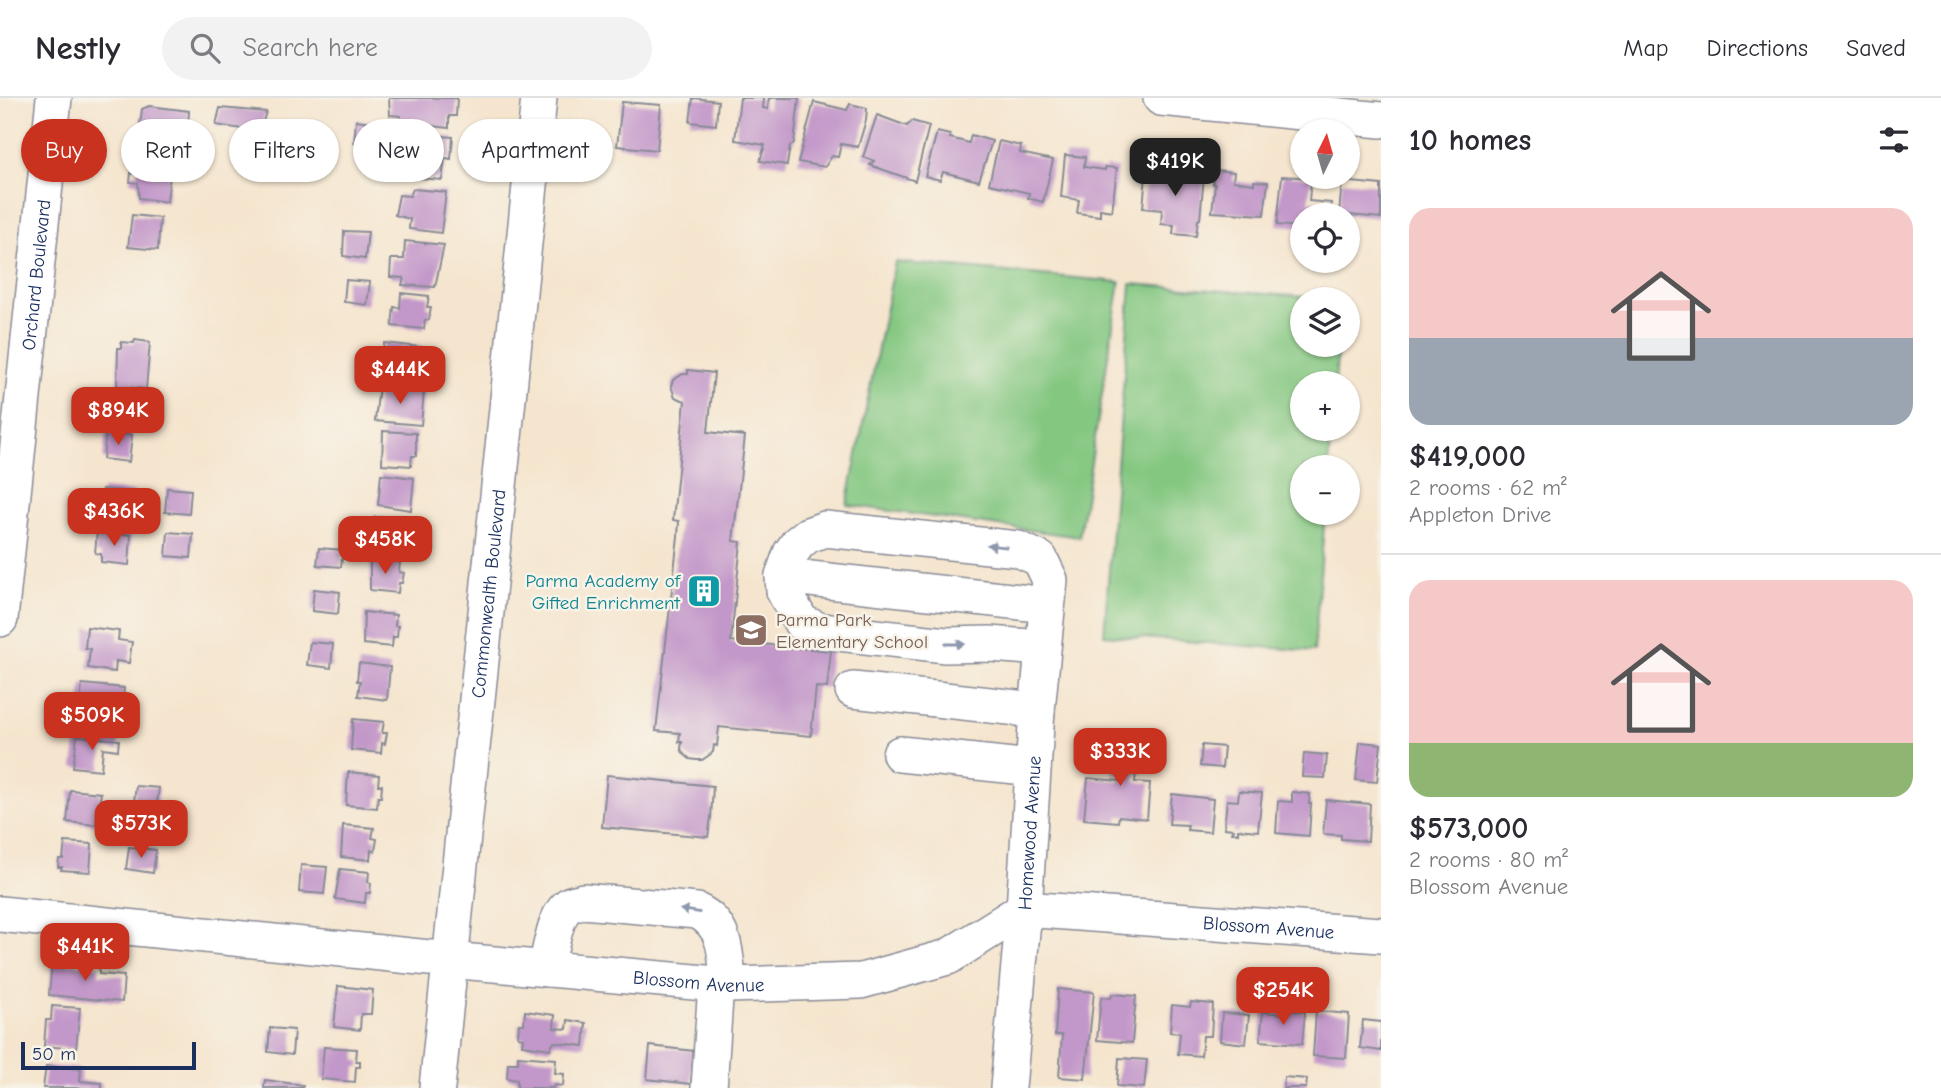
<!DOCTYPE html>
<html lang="en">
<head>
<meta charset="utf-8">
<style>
	:root { --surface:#fff; --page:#f2f2f3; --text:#2b2b33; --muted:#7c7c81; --line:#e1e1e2; --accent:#c8321e }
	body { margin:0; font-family:"Comic Neue",sans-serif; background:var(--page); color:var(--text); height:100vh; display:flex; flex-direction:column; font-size:26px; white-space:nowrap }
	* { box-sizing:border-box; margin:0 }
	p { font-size:23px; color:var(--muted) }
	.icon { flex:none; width:38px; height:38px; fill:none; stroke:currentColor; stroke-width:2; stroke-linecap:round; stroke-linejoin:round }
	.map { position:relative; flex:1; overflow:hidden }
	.panel { display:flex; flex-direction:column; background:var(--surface); width:560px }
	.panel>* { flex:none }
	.banner { position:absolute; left:21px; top:21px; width:665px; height:63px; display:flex; gap:14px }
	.needle { width:46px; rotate:5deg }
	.controls { position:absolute; left:1290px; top:21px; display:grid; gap:14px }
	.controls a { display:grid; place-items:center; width:70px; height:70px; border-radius:50%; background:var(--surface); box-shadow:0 2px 5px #0004; font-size:35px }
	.scale { position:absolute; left:21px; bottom:18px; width:175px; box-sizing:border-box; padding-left:7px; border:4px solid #1b2f5e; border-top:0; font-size:19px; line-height:24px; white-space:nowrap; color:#1b2f5e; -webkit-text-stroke:5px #f7f3e8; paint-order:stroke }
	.price { position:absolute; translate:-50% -60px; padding:0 16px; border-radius:14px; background:var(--accent); color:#fff; font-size:23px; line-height:46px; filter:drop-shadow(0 2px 4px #0008) }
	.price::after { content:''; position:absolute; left:50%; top:42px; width:21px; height:16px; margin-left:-10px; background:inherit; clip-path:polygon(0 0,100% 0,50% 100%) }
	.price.on { background:#222; color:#fff }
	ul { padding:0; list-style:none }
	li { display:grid; align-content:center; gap:14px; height:371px; padding:0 28px }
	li+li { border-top:2px solid var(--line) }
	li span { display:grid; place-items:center; height:217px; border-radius:21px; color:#555 }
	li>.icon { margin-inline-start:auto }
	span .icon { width:126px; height:126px; fill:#fffc; stroke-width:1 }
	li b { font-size:30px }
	h2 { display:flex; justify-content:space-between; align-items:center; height:84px; padding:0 28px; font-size:30px }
	.chip { padding:0 24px; border-radius:32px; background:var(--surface); box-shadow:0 2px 5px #0004; font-size:24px; line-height:63px }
	.chip.on { background:var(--accent); color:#fff }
	header { display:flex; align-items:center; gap:42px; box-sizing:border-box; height:98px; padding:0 35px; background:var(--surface); border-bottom:2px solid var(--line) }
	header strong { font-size:33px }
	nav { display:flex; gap:38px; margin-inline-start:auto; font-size:24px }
	.search { width:490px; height:63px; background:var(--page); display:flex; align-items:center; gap:18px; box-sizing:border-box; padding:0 24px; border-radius:38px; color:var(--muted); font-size:26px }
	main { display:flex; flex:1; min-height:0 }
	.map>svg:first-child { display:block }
</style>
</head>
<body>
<header>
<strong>Nestly</strong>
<div class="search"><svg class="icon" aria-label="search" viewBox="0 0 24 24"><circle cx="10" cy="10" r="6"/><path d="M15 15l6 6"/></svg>Search here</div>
<nav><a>Map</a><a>Directions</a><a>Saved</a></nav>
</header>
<main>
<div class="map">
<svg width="1381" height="990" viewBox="0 0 1381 990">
	<rect width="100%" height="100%" fill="#f7f3e8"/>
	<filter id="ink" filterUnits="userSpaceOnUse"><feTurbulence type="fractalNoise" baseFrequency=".0143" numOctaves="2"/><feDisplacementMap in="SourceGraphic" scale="14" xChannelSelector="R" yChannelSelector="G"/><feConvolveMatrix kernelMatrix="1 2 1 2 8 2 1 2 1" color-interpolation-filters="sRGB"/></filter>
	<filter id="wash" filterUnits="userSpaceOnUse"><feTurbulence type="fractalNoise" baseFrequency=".00686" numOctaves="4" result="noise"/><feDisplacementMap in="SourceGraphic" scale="28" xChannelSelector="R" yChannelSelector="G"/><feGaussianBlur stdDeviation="1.57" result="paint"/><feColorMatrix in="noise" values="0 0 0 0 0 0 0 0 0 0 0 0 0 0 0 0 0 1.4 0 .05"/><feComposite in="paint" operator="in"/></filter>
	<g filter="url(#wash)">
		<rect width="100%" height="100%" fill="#f5e5ce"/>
		<path fill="#84c781" stroke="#507b70" stroke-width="2" d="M895 164 1120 184 1079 439 847 407Z
			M1131 186 1335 201H1302V247H1338L1335 285H1302V331H1331L1328 369H1302V415H1325L1314 553 1104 537Z"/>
		<g id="blocks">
			<path fill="#c297c9" d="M389 0H457L456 18H449V30L400 24 401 18 390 17Z
				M693 0 718 3 716 27 690 24Z
				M740 0H764L763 10 768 11 769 0H799L794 45 790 48 787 67 760 63 765 47 735 42Z
				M622 4 661 7 657 52 617 48Z
				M814 4 847 12 850 6 867 10 866 22 858 49 841 46 838 59 832 58 825 69 798 64Z
				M149 8 189 13 188 28H179L177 46 144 44 146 33 139 32 141 20 142 11Z
				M220 10 266 14 261 30 249 28V32L216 27Z
				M877 17 907 28 912 23 929 28 915 83 870 67 874 63 863 59Z
				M356 22 379 25 376 47 354 45Z
				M937 34 950 37V40L969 45 971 37 992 43 979 83 943 74 940 82 925 78Z
				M414 36 453 39 451 61 445 60 442 82 407 79 408 69 395 66 398 48 412 49Z
				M999 43 1021 48 1020 55 1053 62 1043 104 1028 100 1029 95 989 86Z
				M1065 57 1085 59 1084 69 1105 72V69L1117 70 1112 113 1100 111V118L1077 115 1079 102 1061 99Z
				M142 65 171 68 167 104 139 100 138 85 130 84 131 75 136 76Z
				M1147 66 1169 68 1168 75 1204 78 1200 121 1198 122 1196 138 1173 136 1174 127 1161 126 1162 112 1143 110Z
				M1214 72 1234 74 1233 83 1254 86V83L1268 84 1264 117 1212 114 1215 86H1213Z
				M1282 78 1311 80 1309 103 1331 105 1330 117H1302V129L1277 127Z
				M1342 83 1381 87V120L1339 116Z
				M413 91 446 94 441 135 409 131 410 121 395 117 399 97 410 98Z
				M132 117 160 120 158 152 128 149Z
				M344 133 368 134 365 161 343 158Z
				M405 143 444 147 435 189 402 187 404 180 390 179 391 161H404Z
				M346 182 370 184 367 207 344 204Z
				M401 195 429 198 427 209H431L429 222H425L424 231 392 228 394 209 400 210Z
				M135 242 150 244 146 291 117 288 118 250H121V244L134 245Z
				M384 245 429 250 425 285 380 280Z
				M688 272 714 275 708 334 745 338 733 443 741 444 731 543 831 553 827 590 816 589 811 638 719 629 717 648 714 647 713 654 708 658 702 662H696L690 661 684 656 681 651 682 644H679L680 635 656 633 678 438 679 423 673 422 685 303 675 299 671 288 673 282 683 276H688Z
				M379 288 424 293 421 327 375 323Z
				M383 333 416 335V358H412L411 368 382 366Z
				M106 334 132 337 129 364 103 361Z
				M381 376 414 380 411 412 378 407Z
				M167 390 191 392 189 416 165 414Z
				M102 391 135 394 133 423 105 421 106 413H100Z
				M375 419 405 421 404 431 408 432 407 443 403 442 402 452 373 449Z
				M97 433 131 437 129 467 101 464V456L95 455Z
				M168 434 193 436 191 460 166 458Z
				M319 450 343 452 341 469 317 467Z
				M370 461 400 464 399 474 404 475 402 485H399L398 495 370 492Z
				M314 491 340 494 338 516 312 513Z
				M364 514 396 517 395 528H398L397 539H393L392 549 363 546Z
				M87 529 119 533 118 542 132 544 129 565 116 563 115 574 88 570 90 551 85 550Z
				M310 544 333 546 331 570 307 567Z
				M359 565 390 569 387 602 358 598 360 583H357Z
				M82 586 124 590 121 620 79 616Z
				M353 621 384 624 382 635H387L385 646 382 645 381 655 351 652Z
				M77 638 119 642 118 652 103 650 101 672 73 669Z
				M1116 643 1146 646 1143 675 1136 674 1135 684 1150 685 1147 721 1119 718 1118 724 1084 721 1088 680 1120 683 1121 676 1113 675Z
				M1360 644 1381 646 1377 684 1356 682Z
				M1202 647 1224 649 1222 670 1200 668Z
				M1304 655 1327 657 1325 680 1302 679Z
				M348 674 379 677 378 687H382L381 699H378L377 710 346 707Z
				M607 677 713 688 711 720 708 739 602 729Z
				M136 688 159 690 157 705 134 703Z
				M70 692 101 695 96 727 67 724Z
				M1239 693 1262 695 1258 733 1238 731V735L1232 734 1234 731 1224 730 1227 702 1238 703Z
				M1292 694 1310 696 1309 706H1311L1309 738 1276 735 1278 703 1292 704Z
				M1172 696 1213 701 1210 734 1187 732 1188 727 1169 726Z
				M1326 702 1370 706 1368 743 1341 741V737L1323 736Z
				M343 727 374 730 372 740 377 741 375 753 371 752 370 762 341 759Z
				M65 744 92 746 90 774 61 772 62 769H58L59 761H63Z
				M129 749 156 752 153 775 126 771Z
				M301 767 327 769 324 796 299 794Z
				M340 771 369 774 368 784 371 785 370 795H366L365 805 335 801Z
				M52 864 99 868V876L124 878 122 904 49 897Z
				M338 888 373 892 371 916H361L360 932 334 929Z
				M1058 891 1094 894 1085 981 1059 979 1062 937H1055Z
				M1112 896 1136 898 1132 945 1097 942 1101 899 1111 900Z
				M1191 904 1213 906 1211 938H1203L1201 958 1178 956 1180 935 1170 934 1172 907 1190 909Z
				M52 908 80 910 76 951 44 948 46 922H51Z
				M1286 912 1305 914 1302 946 1260 943 1263 914 1285 916Z
				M525 913 555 917 554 930 567 931 568 922 586 925 584 948 554 944 550 951 522 947 523 940 518 939 519 926H524Z
				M1316 913 1349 916 1346 960 1313 958Z
				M1222 915 1249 917 1246 946 1220 943Z
				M1363 922 1381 924V953L1360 950Z
				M270 930 294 932 292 957 268 954Z
				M650 948 694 953 691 986 647 981Z
				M324 949 357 951 356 963H360V969H356L355 984 321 981Z
				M518 958 556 961 555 975 564 976 563 988 554 987 553 990H517V982L507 980 508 965H518Z
				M1119 960 1147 962 1144 990 1117 988Z
				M46 968 81 971 80 983 102 985V990H43Z
				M1284 979 1307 981 1306 990H1283Z
				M265 982 303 987 302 990H264Z"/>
		</g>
	</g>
	<g filter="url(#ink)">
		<use href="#blocks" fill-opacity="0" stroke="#888a96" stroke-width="2"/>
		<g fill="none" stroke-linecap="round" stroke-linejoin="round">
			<g stroke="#888a96" stroke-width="38">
				<g id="minor">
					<path d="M1161 0 1381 22"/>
					<path d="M783 478 1047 507"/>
					<path id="s1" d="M0 521 54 0"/>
					<path d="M853 592 1037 612"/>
					<path d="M900 656 1033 670"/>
					<path id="s2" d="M0 816 449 862 728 887 861 883 948 859 1024 811 1381 837"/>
					<path d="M546 871C550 854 555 814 571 806 572 805 581 804 583 803L697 813C727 827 726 858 728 887"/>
					<path id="s3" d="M437 990 539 0"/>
					<path d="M709 990 716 886"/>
					<path id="s4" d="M1008 990 1024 811 1037 612 1050 482 1040 461 1018 451 825 431 808 437 798 445 791 455 783 478 784 493 801 524 821 533 946 547 990 546 1042 550"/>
				</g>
			</g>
			<use href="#minor" stroke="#fff" stroke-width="35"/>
		</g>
		<defs><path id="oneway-solid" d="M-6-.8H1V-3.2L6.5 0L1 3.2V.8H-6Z" transform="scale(1.75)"/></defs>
		<g fill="#8d97ae">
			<use href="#oneway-solid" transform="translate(997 448) rotate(-174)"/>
			<use href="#oneway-solid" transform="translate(955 546)"/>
			<use href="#oneway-solid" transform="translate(690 813) rotate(-171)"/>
		</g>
	</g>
	<defs>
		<g id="building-square" transform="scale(1.75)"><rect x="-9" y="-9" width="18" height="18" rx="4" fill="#0f9aa8" stroke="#f7f3e8"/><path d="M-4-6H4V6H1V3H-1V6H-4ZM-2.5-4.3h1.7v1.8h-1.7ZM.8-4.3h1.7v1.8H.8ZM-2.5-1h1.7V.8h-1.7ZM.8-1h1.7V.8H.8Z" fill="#fff"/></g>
		<g id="school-square" transform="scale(1.75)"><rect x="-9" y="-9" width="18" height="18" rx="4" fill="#8d6e63" stroke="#f7f3e8"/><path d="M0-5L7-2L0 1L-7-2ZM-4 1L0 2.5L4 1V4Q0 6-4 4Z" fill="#fff"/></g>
	</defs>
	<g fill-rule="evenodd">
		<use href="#building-square" x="704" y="493"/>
		<use href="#school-square" x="751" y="532"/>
	</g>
	<g text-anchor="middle" stroke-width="5" stroke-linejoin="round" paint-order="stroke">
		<g font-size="19" fill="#1b2f5e" stroke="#f7f3e8">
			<text dy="7" stroke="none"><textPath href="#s1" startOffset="346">Orchard Boulevard</textPath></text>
			<text dy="7" stroke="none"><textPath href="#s3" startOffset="497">Commonwealth Boulevard</textPath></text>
			<text dy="7" stroke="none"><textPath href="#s4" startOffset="256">Homewood Avenue</textPath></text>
			<text dy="7" stroke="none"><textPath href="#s2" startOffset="1290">Blossom Avenue</textPath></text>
			<text dy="7" stroke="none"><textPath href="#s2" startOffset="702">Blossom Avenue</textPath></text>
		</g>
		<g font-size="19" fill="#0d838f" stroke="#f7f3e8" text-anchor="end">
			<text x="680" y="489">Parma Academy of<tspan x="680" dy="22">Gifted Enrichment</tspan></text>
		</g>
		<g font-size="19" fill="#785e54" stroke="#f7f3e8" text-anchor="start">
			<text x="776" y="528">Parma Park<tspan x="776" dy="22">Elementary School</tspan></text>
		</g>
	</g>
</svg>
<div class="controls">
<a><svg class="needle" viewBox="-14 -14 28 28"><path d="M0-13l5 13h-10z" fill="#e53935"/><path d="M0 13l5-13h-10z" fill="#7c7c81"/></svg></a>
<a><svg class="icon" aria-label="locate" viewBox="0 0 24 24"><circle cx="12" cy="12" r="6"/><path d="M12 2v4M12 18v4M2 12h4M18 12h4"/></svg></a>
<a><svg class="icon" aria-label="layers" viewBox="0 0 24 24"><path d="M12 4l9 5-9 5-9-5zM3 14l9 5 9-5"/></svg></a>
<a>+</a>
<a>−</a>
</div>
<div class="scale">50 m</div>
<b class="price on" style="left:1175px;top:100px">$419K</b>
<b class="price" style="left:400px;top:308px">$444K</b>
<b class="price" style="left:118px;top:349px">$894K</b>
<b class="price" style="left:114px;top:450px">$436K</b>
<b class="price" style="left:385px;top:478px">$458K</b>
<b class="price" style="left:92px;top:654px">$509K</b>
<b class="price" style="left:1120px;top:690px">$333K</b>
<b class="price" style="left:141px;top:762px">$573K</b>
<b class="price" style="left:85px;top:885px">$441K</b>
<b class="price" style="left:1283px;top:929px">$254K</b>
<div class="banner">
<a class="chip on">Buy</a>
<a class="chip">Rent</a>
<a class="chip">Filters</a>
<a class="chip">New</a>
<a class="chip">Apartment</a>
</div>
</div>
<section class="panel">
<h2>10 homes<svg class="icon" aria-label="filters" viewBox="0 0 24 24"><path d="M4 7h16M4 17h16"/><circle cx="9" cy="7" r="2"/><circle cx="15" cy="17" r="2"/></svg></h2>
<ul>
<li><span style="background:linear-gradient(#f6c9c9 60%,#9aa5b1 0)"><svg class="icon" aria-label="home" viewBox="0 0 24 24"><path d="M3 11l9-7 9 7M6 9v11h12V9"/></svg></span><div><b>$419,000</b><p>2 rooms · 62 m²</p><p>Appleton Drive</p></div></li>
<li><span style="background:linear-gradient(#f6c9c9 75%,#8fb573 0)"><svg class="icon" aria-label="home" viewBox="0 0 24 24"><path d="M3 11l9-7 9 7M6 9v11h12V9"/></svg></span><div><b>$573,000</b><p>2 rooms · 80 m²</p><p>Blossom Avenue</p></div></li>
</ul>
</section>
</main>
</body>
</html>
